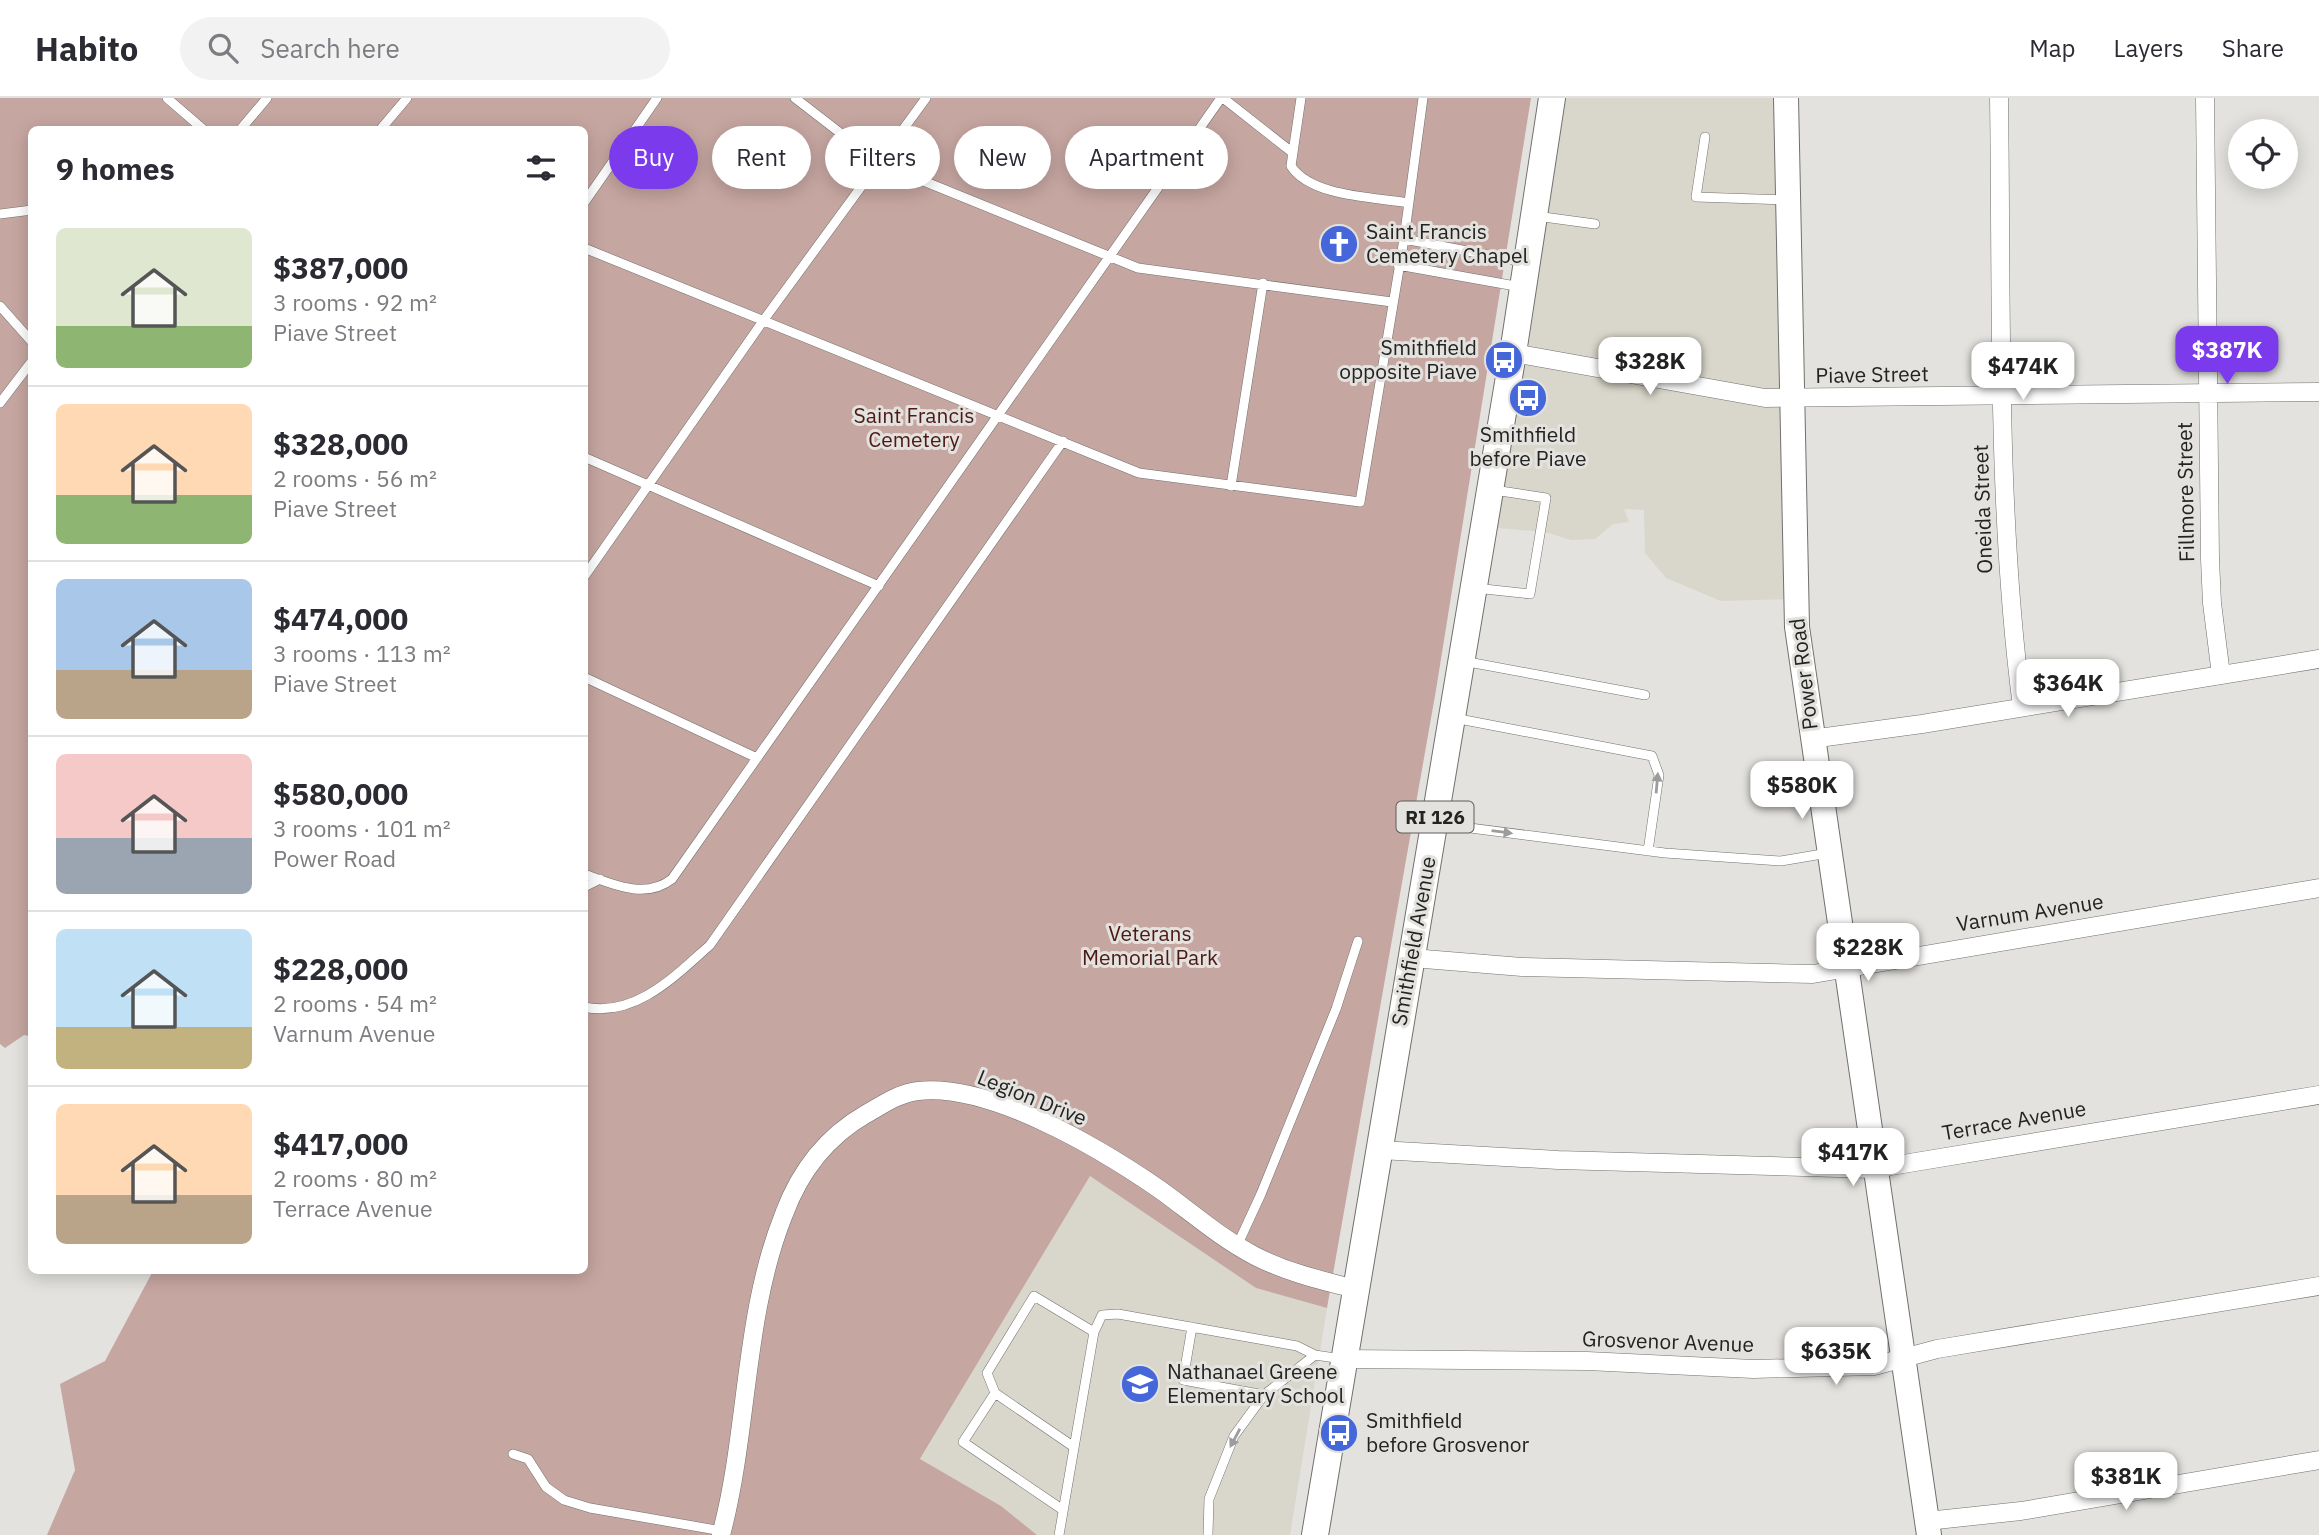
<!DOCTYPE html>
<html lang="en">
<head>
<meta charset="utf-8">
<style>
	:root { --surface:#fff; --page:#f2f2f3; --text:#2b2b33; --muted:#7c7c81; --line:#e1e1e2; --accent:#7c3aed }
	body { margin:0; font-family:"IBM Plex Sans",sans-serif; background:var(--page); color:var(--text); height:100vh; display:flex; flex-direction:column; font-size:26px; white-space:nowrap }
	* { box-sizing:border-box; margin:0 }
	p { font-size:23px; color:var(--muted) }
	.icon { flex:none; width:38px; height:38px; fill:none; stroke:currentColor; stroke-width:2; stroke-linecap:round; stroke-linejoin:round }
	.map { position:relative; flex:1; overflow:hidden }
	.sheet { position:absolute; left:28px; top:28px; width:560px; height:1148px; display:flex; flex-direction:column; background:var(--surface); border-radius:10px; box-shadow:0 4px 18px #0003 }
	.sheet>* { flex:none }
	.banner { position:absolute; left:609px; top:28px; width:665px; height:63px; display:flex; gap:14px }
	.tools { position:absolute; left:2228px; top:21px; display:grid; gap:14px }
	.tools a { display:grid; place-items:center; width:70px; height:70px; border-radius:50%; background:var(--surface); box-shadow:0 4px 18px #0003; font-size:35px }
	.price { position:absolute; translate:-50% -60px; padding:0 16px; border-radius:14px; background:#fff; color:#222; font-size:23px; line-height:46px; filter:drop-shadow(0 2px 4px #0008) }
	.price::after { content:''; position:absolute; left:50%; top:42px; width:21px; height:16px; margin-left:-10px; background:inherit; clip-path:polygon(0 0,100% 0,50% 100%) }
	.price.current { background:var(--accent); color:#fff }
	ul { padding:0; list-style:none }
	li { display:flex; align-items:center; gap:21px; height:175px; padding:0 28px }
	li+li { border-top:2px solid var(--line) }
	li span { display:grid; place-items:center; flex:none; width:196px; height:140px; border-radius:10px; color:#555 }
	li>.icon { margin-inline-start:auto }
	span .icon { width:84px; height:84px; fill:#fffc; stroke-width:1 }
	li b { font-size:30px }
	h2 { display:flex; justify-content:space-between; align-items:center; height:84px; padding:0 28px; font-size:30px }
	.pill { padding:0 24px; border-radius:32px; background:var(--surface); box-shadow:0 4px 18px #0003; font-size:24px; line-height:63px }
	.pill.current { background:var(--accent); color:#fff }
	header { display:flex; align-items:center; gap:42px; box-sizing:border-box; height:98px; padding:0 35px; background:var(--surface); border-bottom:2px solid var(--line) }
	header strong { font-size:33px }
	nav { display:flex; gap:38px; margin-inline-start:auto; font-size:24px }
	.search { width:490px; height:63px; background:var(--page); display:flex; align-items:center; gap:18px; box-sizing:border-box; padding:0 24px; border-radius:38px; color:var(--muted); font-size:26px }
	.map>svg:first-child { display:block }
</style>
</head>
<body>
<header>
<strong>Habito</strong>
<div class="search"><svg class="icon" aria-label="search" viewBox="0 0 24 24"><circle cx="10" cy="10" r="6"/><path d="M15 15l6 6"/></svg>Search here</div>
<nav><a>Map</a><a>Layers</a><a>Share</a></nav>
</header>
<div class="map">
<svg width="2319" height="1437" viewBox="0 0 2319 1437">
	<rect width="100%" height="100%" fill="#e3e2de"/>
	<path fill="#d9d6cb" d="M1553 0H1787L1792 501 1721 503 1666 480 1645 455 1644 412 1624 411 1629 424 1613 426 1595 441 1571 442 1545 434 1485 429Z
		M1090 1077 1256 1190 1327 1210 1290 1437H1037L1001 1408 920 1362Z"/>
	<path fill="#c6a6a1" d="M0 0H1531L1436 592 1327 1210 1256 1190 1090 1078 920 1361 1001 1408 1037 1437H47L75 1372 60 1286 105 1263 153 1173 584 1172V32H32V939L24 937 5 950 0 946Z"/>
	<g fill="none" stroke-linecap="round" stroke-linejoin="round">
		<g stroke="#70706d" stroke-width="10">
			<path id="lane" d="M167 0 204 32
				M795 0 879 65 1138 170 1392 204
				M1223 0 1293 55
				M1301 0 1291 68C1311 99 1375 99 1409 105
				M240 32 267 0
				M380 32 407 0
				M1705 39 1696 99 1786 102
				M584 105 657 0
				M0 116 32 112
				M1536 118 1595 126
				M1404 141 1525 164
				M584 150 1139 375 1360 404 1404 141 1423 0
				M1398 167 1521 189
				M0 208 32 244
				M0 305 32 263
				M584 359 879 488
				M1231 388 1263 185
				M584 479 763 223 926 0
				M1475 490 1530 496 1546 400 1494 392
				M1463 563 1645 597
				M584 579 757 660
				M1454 620 1652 658 1659 677 1648 753
				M1439 726 1665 755 1781 763 1828 755
				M584 776C613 786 645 802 672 781L1221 0
				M584 789 600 781
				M584 909C635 920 675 878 710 847L1063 343
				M1237 1148 1261 1096 1336 911 1358 843
				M1192 1229 1183 1282 1264 1297
				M995 1295 987 1275 1034 1198 1094 1234
				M513 1356 528 1361 546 1389 564 1402 590 1410 722 1433
				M1063 1412 963 1344 995 1295 1074 1349
				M1059 1437 1094 1234 1102 1217 1118 1216 1297 1248 1315 1257 1342 1261
				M1208 1437 1209 1401 1234 1338 1264 1297 1315 1257"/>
		</g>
		<g stroke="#70706d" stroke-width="19">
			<path id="street" d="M1999 0C2002 203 1996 408 2022 609
				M2205 0 2210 461 2212 505 2221 577
				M1513 255 1765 300 2319 294
				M1811 641 1922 626 2319 561
				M1412 860 1522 869 1813 876 2319 790
				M1380 1052 1558 1062 1873 1071 2319 997
				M1343 1261 1587 1263 1753 1271 1874 1268 1937 1251 2319 1188
				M1927 1423 2021 1413 2319 1362
				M721 1437C749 1332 743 1218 784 1116 800 1073 826 1039 866 1016 882 1007 899 995 918 993 991 985 1101 1051 1159 1091 1190 1113 1220 1140 1255 1158 1286 1174 1320 1182 1355 1191"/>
		</g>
		<g stroke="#70706d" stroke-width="26">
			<path id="secondary" d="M1786 0 1797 529 1929 1437"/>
		</g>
		<g stroke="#70706d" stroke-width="28">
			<path id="primary" d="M1315 1437 1513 255 1552 0"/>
		</g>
		<use href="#lane" stroke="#fff" stroke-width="9"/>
		<use href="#street" stroke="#fff" stroke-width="18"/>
		<use href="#secondary" stroke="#fff" stroke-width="24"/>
		<use href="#primary" stroke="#fff" stroke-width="26"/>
	</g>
	<defs><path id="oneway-solid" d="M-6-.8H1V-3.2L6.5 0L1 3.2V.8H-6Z" transform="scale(1.75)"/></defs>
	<g fill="#9c9c9c">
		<use href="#oneway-solid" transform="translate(1657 685) rotate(-85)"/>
		<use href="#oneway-solid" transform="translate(1502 734) rotate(7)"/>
		<use href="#oneway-solid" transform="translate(1235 1340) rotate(118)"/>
	</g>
	<defs>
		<g id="church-disc" transform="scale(2.0125)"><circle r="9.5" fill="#4567da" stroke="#e3e2de"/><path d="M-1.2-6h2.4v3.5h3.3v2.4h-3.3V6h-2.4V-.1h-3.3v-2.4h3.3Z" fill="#fff"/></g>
		<g id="bus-disc" transform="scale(2.0125)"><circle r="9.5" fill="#4567da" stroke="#e3e2de"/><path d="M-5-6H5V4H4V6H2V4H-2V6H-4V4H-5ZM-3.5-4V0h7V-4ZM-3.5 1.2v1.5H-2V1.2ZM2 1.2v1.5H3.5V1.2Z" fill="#fff"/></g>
		<g id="school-disc" transform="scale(2.0125)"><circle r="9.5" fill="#4567da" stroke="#e3e2de"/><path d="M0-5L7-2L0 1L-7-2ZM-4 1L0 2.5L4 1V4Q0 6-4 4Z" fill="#fff"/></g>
	</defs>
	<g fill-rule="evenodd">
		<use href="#church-disc" x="1339" y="146"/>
		<use href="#bus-disc" x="1504" y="262"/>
		<use href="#bus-disc" x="1528" y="300"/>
		<use href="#school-disc" x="1140" y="1286"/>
		<use href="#bus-disc" x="1339" y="1335"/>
	</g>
	<g text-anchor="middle" stroke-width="6" stroke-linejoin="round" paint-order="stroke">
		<rect fill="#e3e2de" stroke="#5d5c5a" stroke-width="2" x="1396.5" y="703.5" width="77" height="31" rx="5"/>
		<g font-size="19" font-weight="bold" fill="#232322">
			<text x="1435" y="726">RI 126</text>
		</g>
		<g font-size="21" fill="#232322" stroke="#e3e2de" text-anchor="start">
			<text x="1366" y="141">Saint Francis<tspan x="1366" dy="24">Cemetery Chapel</tspan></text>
			<text x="1477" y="257" text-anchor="end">Smithfield<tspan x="1477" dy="24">opposite Piave</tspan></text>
			<text x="1528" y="344" text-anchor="middle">Smithfield<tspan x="1528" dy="24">before Piave</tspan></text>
			<text x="1167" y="1281">Nathanael Greene<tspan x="1167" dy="24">Elementary School</tspan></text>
			<text x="1366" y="1330">Smithfield<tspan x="1366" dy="24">before Grosvenor</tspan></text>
		</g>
		<g font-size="21" fill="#232322" stroke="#e3e2de">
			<text transform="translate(1872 277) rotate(-1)" y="7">Piave Street</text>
			<text transform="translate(2186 394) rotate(-91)" y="7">Fillmore Street</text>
			<text transform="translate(1983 411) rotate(-92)" y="7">Oneida Street</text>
			<text transform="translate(1804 576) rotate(-97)" y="7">Power Road</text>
			<text transform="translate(2030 815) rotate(-9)" y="7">Varnum Avenue</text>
			<text transform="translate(1414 843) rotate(-80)" y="7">Smithfield Avenue</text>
			<text transform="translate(1032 1000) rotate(22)" y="7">Legion Drive</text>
			<text transform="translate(2014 1023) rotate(-10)" y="7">Terrace Avenue</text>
			<text transform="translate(1668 1244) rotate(2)" y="7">Grosvenor Avenue</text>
		</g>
		<g font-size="21" fill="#4d1914" stroke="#e3e2de">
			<text x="914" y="325">Saint Francis<tspan x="914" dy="24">Cemetery</tspan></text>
			<text x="1150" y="843">Veterans<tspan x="1150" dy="24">Memorial Park</tspan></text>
		</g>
	</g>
</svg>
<div class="tools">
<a><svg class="icon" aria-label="locate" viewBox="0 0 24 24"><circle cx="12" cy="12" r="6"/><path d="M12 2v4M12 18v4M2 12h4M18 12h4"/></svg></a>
</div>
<b class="price current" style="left:2227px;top:288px">$387K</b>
<b class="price" style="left:1650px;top:299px">$328K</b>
<b class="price" style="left:2023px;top:304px">$474K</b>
<b class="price" style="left:2068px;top:621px">$364K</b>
<b class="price" style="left:1802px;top:723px">$580K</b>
<b class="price" style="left:1868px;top:885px">$228K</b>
<b class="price" style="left:1853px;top:1090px">$417K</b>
<b class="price" style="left:1836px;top:1289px">$635K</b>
<b class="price" style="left:2126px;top:1414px">$381K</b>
<div class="banner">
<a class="pill current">Buy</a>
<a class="pill">Rent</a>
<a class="pill">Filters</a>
<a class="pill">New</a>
<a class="pill">Apartment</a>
</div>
<section class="sheet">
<h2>9 homes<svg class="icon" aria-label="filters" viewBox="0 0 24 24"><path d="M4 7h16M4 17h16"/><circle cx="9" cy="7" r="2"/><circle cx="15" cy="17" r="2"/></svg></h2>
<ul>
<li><span style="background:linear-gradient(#dfe7d0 70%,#8fb573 0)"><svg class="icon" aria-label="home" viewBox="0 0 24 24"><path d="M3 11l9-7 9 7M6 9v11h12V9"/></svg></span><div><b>$387,000</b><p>3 rooms · 92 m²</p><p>Piave Street</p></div></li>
<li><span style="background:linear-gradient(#ffd9b3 65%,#8fb573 0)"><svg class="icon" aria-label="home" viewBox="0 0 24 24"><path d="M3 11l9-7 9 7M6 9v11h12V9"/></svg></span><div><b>$328,000</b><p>2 rooms · 56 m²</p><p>Piave Street</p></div></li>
<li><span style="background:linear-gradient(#a9c7e8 65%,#b9a48a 0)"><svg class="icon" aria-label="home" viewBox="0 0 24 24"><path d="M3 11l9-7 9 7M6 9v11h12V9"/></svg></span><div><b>$474,000</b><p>3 rooms · 113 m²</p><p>Piave Street</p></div></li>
<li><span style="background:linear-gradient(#f6c9c9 60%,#9aa5b1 0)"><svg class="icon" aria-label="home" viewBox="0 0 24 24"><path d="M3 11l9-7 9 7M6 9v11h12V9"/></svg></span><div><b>$580,000</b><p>3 rooms · 101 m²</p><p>Power Road</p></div></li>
<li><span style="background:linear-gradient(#bfe0f5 70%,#c2b280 0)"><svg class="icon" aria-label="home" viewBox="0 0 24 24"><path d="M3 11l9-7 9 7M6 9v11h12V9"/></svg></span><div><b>$228,000</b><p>2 rooms · 54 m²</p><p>Varnum Avenue</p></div></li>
<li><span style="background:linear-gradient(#ffd9b3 65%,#b9a48a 0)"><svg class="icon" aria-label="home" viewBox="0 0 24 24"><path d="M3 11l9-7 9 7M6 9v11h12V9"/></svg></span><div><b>$417,000</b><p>2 rooms · 80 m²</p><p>Terrace Avenue</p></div></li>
</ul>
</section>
</div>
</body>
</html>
